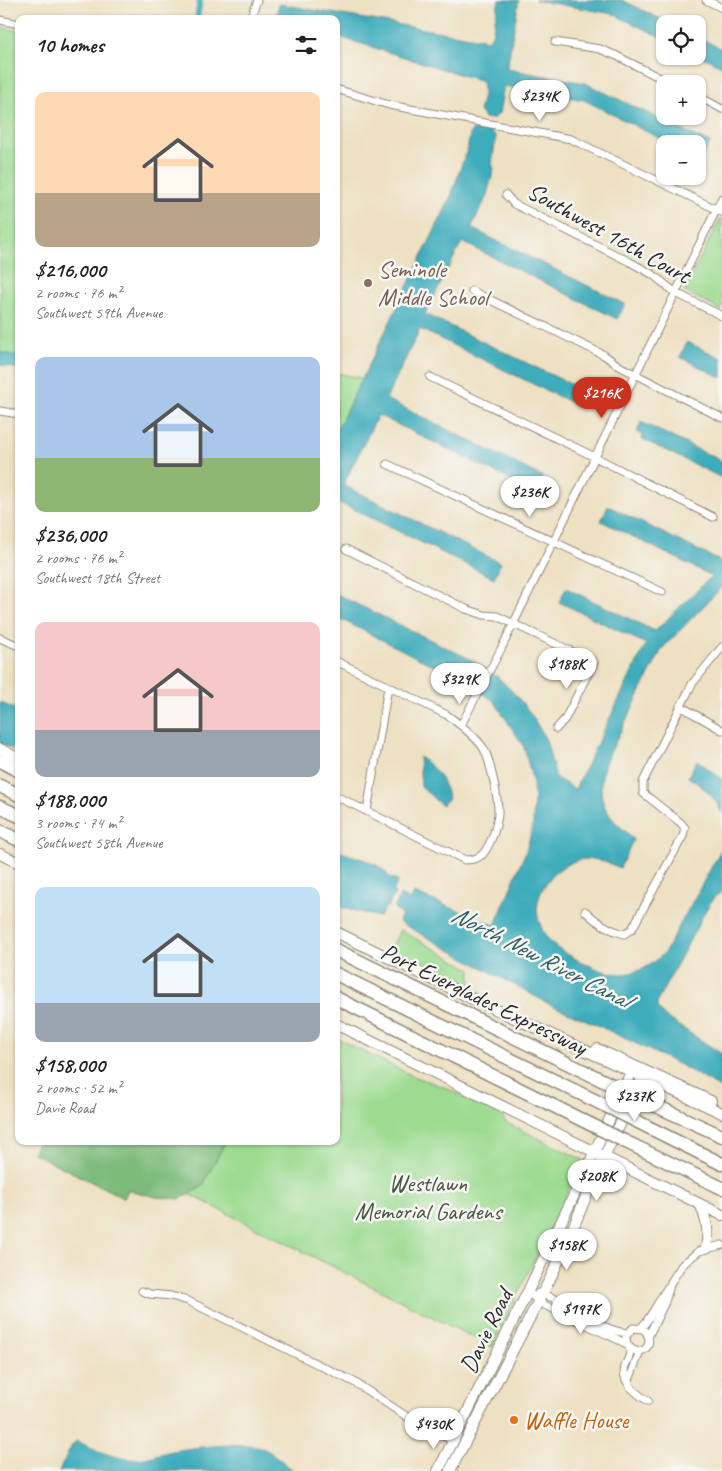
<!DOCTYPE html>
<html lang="en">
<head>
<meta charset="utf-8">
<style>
	:root { --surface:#fff; --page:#f6f6f6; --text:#222; --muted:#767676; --accent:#c8321e }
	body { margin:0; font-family:Caveat,sans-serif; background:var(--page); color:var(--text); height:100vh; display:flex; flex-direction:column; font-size:19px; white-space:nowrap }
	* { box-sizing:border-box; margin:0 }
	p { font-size:16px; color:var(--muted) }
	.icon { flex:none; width:28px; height:28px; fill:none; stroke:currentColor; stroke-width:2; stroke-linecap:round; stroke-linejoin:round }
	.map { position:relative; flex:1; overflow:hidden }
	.side { position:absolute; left:15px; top:15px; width:325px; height:1130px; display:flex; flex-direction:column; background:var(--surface); border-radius:10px; box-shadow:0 1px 4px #0004 }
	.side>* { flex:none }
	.fabs { position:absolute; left:656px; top:15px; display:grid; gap:10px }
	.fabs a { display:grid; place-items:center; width:50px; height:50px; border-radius:10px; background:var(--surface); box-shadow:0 1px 4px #0004; font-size:25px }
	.price { position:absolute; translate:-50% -42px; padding:0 11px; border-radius:18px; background:#fff; color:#222; font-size:16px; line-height:32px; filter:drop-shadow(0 1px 2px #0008) }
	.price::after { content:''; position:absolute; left:50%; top:30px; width:15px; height:11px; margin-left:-8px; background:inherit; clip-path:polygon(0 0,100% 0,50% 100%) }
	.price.current { background:var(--accent); color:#fff }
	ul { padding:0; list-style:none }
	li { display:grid; align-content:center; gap:10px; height:265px; padding:0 20px }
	li span { display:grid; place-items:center; height:155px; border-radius:10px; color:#555 }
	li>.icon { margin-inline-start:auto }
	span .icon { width:90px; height:90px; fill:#fffc; stroke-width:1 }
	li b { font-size:21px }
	h2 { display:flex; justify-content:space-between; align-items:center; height:60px; padding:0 20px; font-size:21px }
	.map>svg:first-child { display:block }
</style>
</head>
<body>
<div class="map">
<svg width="722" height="1471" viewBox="0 0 722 1471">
	<rect width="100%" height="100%" fill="#f6f6f2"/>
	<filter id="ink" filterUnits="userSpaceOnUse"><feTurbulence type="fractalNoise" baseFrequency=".02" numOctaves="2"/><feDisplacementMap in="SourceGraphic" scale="10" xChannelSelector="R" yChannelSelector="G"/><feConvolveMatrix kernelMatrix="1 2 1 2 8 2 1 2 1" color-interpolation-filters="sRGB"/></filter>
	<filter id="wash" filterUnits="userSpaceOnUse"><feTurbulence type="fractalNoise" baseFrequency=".0096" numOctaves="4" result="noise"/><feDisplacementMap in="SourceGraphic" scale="20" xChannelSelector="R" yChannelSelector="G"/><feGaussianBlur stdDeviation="1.12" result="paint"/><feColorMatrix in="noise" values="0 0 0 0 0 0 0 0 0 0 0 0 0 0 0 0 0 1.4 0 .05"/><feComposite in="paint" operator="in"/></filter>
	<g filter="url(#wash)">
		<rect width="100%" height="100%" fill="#eee1c3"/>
		<path fill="#9cdb90" stroke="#64835e" d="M0 27 19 31V356L0 352Z
			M720 219H722V311L684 291Z
			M336 373 362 378 336 432Z
			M400 930 471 969V989L390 951Z
			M336 1038 413 1076 444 1087 502 1115 505 1122 583 1160 492 1347 155 1177 172 1141H336Z"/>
		<path fill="#7dbb7a" stroke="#547352" d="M39 1141H226L202 1187 180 1199 156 1197 128 1190 124 1198 33 1153Z"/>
		<path fill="#3dacbb" stroke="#346c73" d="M499 0H519L507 69 585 83 710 143 701 159 698 157V144H671L584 100 504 86 499 114 492 119 484 118 479 111C481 102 486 89 481 81L336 36V19H276L279 4 488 40 492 35Z
			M535 0H622L671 24H665V39L613 14Z
			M698 37 722 49V66L698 55Z
			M482 128 490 130 496 136 492 164 494 169 486 198 471 228 625 304 617 319 462 242 425 314 583 390 576 405 420 329 386 399 543 477 535 492 378 415 343 485 501 563 494 578 336 501V432L450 199 467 149 471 131Z
			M687 342 722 358V378L680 357Z
			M0 352 19 356V369L0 365Z
			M641 422 722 461V478L642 439 643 436 637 432Z
			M608 506 722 562V587L662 649 604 765C598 794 600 809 623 829 626 832 629 834 632 837L633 840 620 868C610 864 598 858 587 859 557 860 528 895 540 924 543 933 549 941 555 946 564 954 595 969 607 972 615 974 626 975 633 972 647 969 656 961 665 952L722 848V892L714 897 706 910 658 1000 657 1007 664 1016 722 1054V1089L680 1065 595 1024 551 1005 399 922 402 914 394 909 400 895 410 900 414 893 495 925 526 851 533 824 534 800 533 783 524 747 494 701 468 683 336 617V594L474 661 499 678 517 696 533 717 546 740 556 778 575 789 646 644 559 602 566 588 655 631 712 576 601 521Z
			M0 702 19 711V753L0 743Z
			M419 757C437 769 443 779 449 799L441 805 421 787Z
			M697 760 722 779V813C714 796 704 787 688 777Z
			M336 850C350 856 382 862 388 876L398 881 393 891 395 893 388 907 386 906 380 917C365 913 350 911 336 905Z
			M76 1441C92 1448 112 1458 130 1459 144 1460 158 1454 172 1451 189 1448 240 1442 256 1446 270 1449 283 1462 294 1471H59L71 1447Z"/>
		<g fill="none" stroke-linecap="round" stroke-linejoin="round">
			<path stroke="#3dacbb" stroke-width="6" d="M197 19 200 0"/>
		</g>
	</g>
	<g filter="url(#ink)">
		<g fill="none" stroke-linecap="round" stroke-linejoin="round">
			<g stroke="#8c8677" stroke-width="9">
				<path id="minor" d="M706 0 722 8
					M250 19 257 0
					M0 20 19 24
					M555 42 600 49 617 56 672 84
					M336 89 389 105 571 139 722 212
					M698 96 722 109
					M506 195 514 204 630 262 652 274 676 293 722 316
					M472 291 604 355 619 366 722 418
					M430 377 595 457 713 517
					M0 411 19 414
					M387 464 662 592
					M346 549 466 609 484 615 497 616 594 662 565 719 556 729
					M0 638 19 646
					M336 661 447 715C458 723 477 737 484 749 490 760 499 801 498 814 497 826 491 844 483 854 478 859 471 860 465 860L336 796
					M680 706 722 730
					M461 725 501 649 722 198
					M367 811 388 687
					M585 911C596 922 609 930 624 934L632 929 683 836 685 828 681 823 643 793V782L692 684 722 647
					M142 1291 150 1294 171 1296 188 1301 354 1382 409 1418 453 1441
					M528 1291 538 1302 623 1342C628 1345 631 1350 636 1351 651 1353 652 1336 643 1329L633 1328 626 1336 627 1345
					M538 1293C568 1299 599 1332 628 1333
					M640 1328C648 1324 661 1296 668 1287
					M649 1335 665 1302 671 1282 682 1265 699 1251 722 1245
					M629 1347C631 1356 628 1358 625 1366 620 1382 637 1394 648 1401
					M628 1383 640 1351"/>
			</g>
			<g stroke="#8c8677" stroke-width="12">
				<path id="secondary" d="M438 1471 528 1291 590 1162 631 1072
					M450 1471 550 1279 569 1238 592 1182 643 1077"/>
			</g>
			<g stroke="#8c8677" stroke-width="12">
				<path id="primary" d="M0 749 19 759
					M0 854 19 863
					M336 932 473 999 722 1113
					M336 1024 722 1215
					M597 1049 711 1101
					M700 1204C707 1220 709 1231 706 1248"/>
			</g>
			<g stroke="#8c8677" stroke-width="15">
				<path id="motorway" d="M0 761 19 771
					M0 786 19 795
					M0 807 19 816
					M0 831 19 840
					M336 950 616 1087
					M336 974 606 1106
					M336 998 596 1127
					M643 1100 722 1136
					M634 1120 722 1164
					M624 1141 722 1188"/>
			</g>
			<use href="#minor" stroke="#fff" stroke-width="7"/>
			<use href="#secondary" stroke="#fff" stroke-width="10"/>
			<use href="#primary" stroke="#fff" stroke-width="10"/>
			<use href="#motorway" stroke="#fff" stroke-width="12"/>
			<g stroke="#8c8677" stroke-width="15" stroke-linecap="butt">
				<path id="motorway-bridge" d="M616 1087 643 1100
					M606 1106 634 1120
					M596 1127 624 1141"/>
			</g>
			<use href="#motorway-bridge" stroke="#fff" stroke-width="12"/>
		</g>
	</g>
	<circle fill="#8d6e63" stroke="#f6f6f2" stroke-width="2" cx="368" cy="283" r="5"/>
	<circle fill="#e8710a" stroke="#f6f6f2" stroke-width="2" cx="514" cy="1420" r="5"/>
	<g text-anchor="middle" stroke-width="5" stroke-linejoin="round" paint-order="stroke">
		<g font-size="24" fill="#2b2b2b" stroke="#f6f6f2">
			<text transform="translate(609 233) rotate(29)" y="8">Southwest 16th Court</text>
			<text transform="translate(484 999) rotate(26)" y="8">Port Everglades Expressway</text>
			<text transform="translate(486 1331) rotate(-64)" y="8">Davie Road</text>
		</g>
		<g font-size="24" fill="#785e54" stroke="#f6f6f2" text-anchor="start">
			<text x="378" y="277">Seminole<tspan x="378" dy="28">Middle School</tspan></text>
		</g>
		<g font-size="24" fill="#475744" stroke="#f6f6f2">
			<text x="428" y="1191">Westlawn<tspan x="428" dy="28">Memorial Gardens</tspan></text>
		</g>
		<g font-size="24" fill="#c56008" stroke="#f6f6f2" text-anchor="start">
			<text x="524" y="1428">Waffle House</text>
		</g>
		<g font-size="25" font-style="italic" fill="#325f65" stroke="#f6f6f2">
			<text transform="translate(541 956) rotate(27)" y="9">North New River Canal</text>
		</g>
	</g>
</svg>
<div class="fabs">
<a><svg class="icon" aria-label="locate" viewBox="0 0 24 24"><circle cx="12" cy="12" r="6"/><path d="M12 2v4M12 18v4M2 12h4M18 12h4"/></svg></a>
<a>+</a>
<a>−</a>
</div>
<b class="price" style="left:540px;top:122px">$234K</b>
<b class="price current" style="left:602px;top:419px">$216K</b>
<b class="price" style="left:530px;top:518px">$236K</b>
<b class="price" style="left:567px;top:690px">$188K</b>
<b class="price" style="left:460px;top:705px">$329K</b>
<b class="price" style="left:635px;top:1122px">$237K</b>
<b class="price" style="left:597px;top:1202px">$208K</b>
<b class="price" style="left:567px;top:1271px">$158K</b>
<b class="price" style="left:581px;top:1335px">$197K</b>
<b class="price" style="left:434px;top:1450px">$430K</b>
<section class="side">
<h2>10 homes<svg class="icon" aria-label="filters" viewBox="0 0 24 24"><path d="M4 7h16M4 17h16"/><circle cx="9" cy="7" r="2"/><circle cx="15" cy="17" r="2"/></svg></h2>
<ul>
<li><span style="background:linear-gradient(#ffd9b3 65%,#b9a48a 0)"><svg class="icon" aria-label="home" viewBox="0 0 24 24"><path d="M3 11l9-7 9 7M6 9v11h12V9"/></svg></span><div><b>$216,000</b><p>2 rooms · 76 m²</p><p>Southwest 59th Avenue</p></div></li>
<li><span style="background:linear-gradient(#a9c7e8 65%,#8fb573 0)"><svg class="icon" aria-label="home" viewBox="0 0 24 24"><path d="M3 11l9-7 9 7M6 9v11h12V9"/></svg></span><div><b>$236,000</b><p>2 rooms · 76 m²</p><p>Southwest 18th Street</p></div></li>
<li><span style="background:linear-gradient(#f6c9c9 70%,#9aa5b1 0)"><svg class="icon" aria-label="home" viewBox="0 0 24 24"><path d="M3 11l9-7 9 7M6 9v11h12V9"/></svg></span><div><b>$188,000</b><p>3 rooms · 74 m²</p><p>Southwest 58th Avenue</p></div></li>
<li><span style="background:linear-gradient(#bfe0f5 75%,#9aa5b1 0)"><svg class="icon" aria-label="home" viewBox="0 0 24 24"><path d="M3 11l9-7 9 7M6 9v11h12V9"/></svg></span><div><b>$158,000</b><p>2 rooms · 52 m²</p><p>Davie Road</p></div></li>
</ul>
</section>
</div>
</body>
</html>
